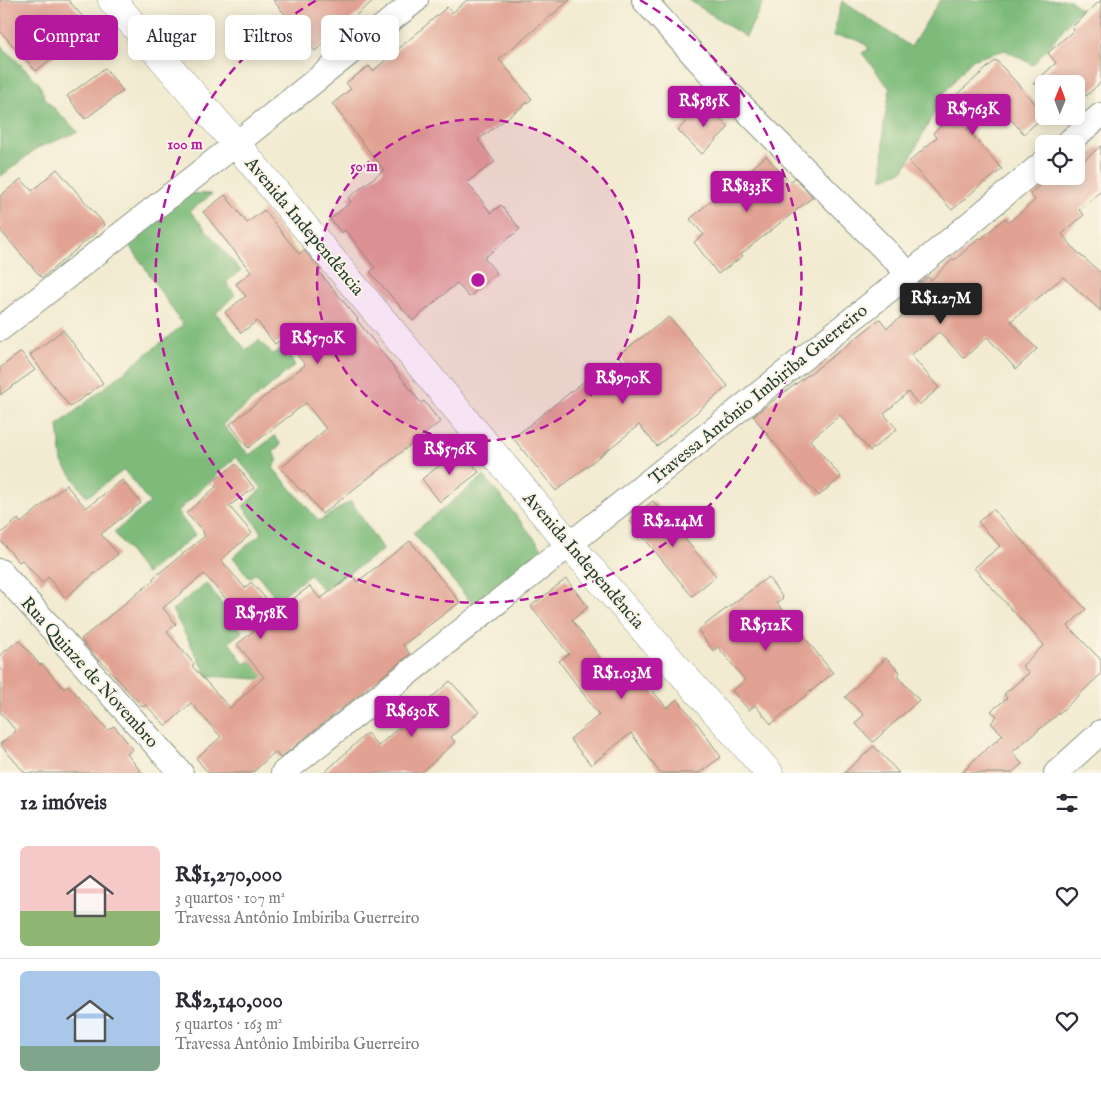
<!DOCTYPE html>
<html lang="pt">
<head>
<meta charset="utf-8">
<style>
	:root { --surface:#fff; --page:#f2f2f3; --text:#2b2b33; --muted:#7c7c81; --line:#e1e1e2; --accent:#b5179e }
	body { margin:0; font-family:"IM FELL English",serif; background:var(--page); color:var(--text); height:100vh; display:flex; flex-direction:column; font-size:19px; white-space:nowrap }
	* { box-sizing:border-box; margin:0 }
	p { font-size:16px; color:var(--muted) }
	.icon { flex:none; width:28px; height:28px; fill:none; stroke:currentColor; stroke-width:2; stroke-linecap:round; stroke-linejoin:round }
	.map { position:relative; height:773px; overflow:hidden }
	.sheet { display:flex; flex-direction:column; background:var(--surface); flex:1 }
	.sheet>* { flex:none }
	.guide { position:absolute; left:15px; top:15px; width:500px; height:45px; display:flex; gap:10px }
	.needle { width:32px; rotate:1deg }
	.controls { position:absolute; left:1035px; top:75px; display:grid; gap:10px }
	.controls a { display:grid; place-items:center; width:50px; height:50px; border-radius:8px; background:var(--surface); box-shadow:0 2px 12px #0003; font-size:25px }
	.price { position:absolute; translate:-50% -42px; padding:0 11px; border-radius:5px; background:var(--accent); color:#fff; font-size:16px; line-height:32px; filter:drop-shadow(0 1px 2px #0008) }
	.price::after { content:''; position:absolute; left:50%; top:30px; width:15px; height:11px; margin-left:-8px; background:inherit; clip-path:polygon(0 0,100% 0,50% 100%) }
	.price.selected { background:#222; color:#fff }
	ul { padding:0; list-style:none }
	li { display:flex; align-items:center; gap:15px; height:125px; padding:0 20px }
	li+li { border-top:1px solid var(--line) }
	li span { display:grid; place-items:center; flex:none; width:140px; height:100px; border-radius:8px; color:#555 }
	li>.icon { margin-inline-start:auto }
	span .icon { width:60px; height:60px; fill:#fffc; stroke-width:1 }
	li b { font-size:21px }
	h2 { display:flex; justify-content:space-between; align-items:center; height:60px; padding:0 20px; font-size:21px }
	.pill { padding:0 18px; border-radius:8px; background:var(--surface); box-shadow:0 2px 12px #0003; font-size:18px; line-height:45px }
	.pill.selected { background:var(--accent); color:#fff }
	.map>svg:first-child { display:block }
</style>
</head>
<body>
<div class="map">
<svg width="1101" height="773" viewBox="0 0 1101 773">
	<rect width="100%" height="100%" fill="#fcf5e5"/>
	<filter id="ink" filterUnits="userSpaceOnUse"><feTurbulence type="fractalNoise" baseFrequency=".02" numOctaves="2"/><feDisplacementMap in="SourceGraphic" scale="10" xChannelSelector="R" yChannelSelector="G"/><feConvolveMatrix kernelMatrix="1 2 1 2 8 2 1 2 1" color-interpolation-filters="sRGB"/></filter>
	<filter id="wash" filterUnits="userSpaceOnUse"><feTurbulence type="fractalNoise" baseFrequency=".0096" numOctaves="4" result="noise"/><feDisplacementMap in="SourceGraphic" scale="20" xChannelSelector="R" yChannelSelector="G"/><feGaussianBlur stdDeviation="1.12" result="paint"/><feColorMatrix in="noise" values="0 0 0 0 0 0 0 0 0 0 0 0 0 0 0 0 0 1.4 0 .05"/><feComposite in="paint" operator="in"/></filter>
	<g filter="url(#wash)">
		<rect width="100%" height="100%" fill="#f2ebd1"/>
		<path fill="#7ebb7a" stroke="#4e7c57" d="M689 0H764L746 37Z
			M940 0H1070L1080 9 1033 65 1005 50 971 60 945 92 904 170 883 179 884 124 890 89 862 53 869 49C861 37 846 38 833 36L842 1 911 47Z
			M0 44 39 83 45 99 78 132 37 148 0 177Z
			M182 193 212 194 190 211 241 271 226 282 235 295 216 313 246 350 259 340 273 354 283 347 295 365 223 425 249 455 275 436 281 445 273 452 278 460 273 468 319 521 351 501 383 550 323 590 310 575 277 599 256 573 249 578 233 557 262 533 243 506 262 488 236 457 177 512 195 535 146 574 114 532 150 503 124 470 87 497 62 462 58 425 183 325 127 241Z
			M484 476 542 548 474 606 413 533Z
			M207 583 242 632 229 642 244 664 273 650 278 664 259 679 208 676 172 610Z"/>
		<g id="blocks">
			<path fill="#e1a293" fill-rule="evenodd" d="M0 0H68L91 26 36 71 0 31Z
				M273 0H374L337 31 338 32 315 51Z
				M467 0H570L499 59 532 99 478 140 495 162 467 182 491 213 501 205 520 229 484 258 497 273 469 297 457 283 413 321 370 272 375 268 345 230 342 233 330 219 351 202 348 198 384 170 332 104 351 89 346 83 369 66 373 71 447 7 452 13Z
				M1101 0V82L1086 96 1076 84H1033L1056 63 1048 53 1074 30 1072 27Z
				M996 60 1044 113V116L1024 134 996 103 967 129 1002 169 985 183 984 182 952 210 909 162 937 137 933 133 957 112 948 102Z
				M105 68 123 91 85 119 67 96Z
				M705 103 729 127 702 154 678 130Z
				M1101 146V191L1079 210 1084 215 1062 234 1078 253 1101 273V311L1063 277 1011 321 1037 349 1016 369 987 337 964 358 939 332 911 355 939 388 919 405 908 392 884 414 897 429 870 451 840 415 810 440 841 477 819 496 802 478 753 416 836 354 880 319 887 328 917 305 908 294 928 277 931 280 953 259 955 260 979 238 981 239 1005 218 1009 222 1035 200 1030 194 1050 176H1076V166Z
				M766 156 790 182 795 178 813 197 741 254 743 256 718 274 694 242 704 235 690 219 712 200 714 202Z
				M57 169 105 225 42 278 0 230V196L21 179 32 191Z
				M225 195 247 223 264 210 299 254 304 250 321 270 319 272 358 319 357 320 421 403 424 401 440 422 322 514 304 490 302 492 281 468 326 429 306 403 248 448 230 424 305 365 284 338 275 344 257 321 241 333 225 312 246 296 236 284 251 272 203 212Z
				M669 317 728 386 657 446 639 425 556 491 513 438 592 375 606 393 631 372 618 355Z
				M63 330 103 383 70 407 30 355Z
				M21 352 35 370 0 395V368Z
				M461 449 479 472 440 502 422 479Z
				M236 464 254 488 229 506 252 533 221 560 245 588 251 582 277 611 310 586 320 599 352 575 357 582 410 541 460 602 403 645 410 654 280 758 275 752 252 773H208L196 758 221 737 191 703 166 726 146 705 143 707 100 660 99 661 81 639 154 580 153 578 205 536 203 533 204 532 186 513 216 487 212 482ZM204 574 254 631 237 644 264 677 230 708 192 666 194 664 167 632 176 624 163 608Z
				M122 480 141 503 101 534 118 554 65 598 48 577 42 583 22 560 19 562 0 540V534L18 519 21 523 66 485 86 508Z
				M653 501 716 576 692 596 629 520Z
				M993 509 1056 578 1086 609 1068 626 1101 660V674L1064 709 1012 752 1022 764 1012 773H962L974 760 1003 735 991 723 997 716 991 711 1007 698 1004 694 1029 673 1022 666 1044 645 974 568 1000 546 978 522Z
				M768 577 783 598 777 603 833 673 771 724 755 705 749 710 732 691 745 680 718 647 713 651 698 630Z
				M566 579 588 607 572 620 626 693 643 679 667 708 677 699 697 723 721 757 699 773H660L631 733 591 765 570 739 599 715 559 661 569 654 531 606Z
				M19 640 40 665 42 664 64 689 68 685 108 730 114 726 133 749 127 754 142 773H25L0 744 16 731 0 712V655Z
				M886 658 900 672 897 676 919 700 873 742 855 723 864 715 845 697Z
				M450 681 479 712 451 737 455 742 421 773H324L367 733 378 746Z
				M874 746 899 773H844Z"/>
		</g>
	</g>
	<g filter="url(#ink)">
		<use href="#blocks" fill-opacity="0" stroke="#889482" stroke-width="1"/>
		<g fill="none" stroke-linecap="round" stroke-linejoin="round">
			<g stroke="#889482" stroke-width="26">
				<path id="street" d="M644 0 719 83 909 274
					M1066 144 1101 115
					M0 329 236 144 416 0
					M0 571 181 773
					M283 773 909 274 1044 162
					M1056 773 1101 732"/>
			</g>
			<g stroke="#889482" stroke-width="29">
				<path id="secondary" d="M112 0 236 144 569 544 769 773"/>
			</g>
			<use href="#street" stroke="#fff" stroke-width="24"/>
			<use href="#secondary" stroke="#fff" stroke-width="28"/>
		</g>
	</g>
	<circle cx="478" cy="280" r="161" fill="#b5179e" fill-opacity=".12"/>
	<g fill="none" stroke="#b5179e" stroke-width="2.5" stroke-dasharray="9 6">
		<circle cx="478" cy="280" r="161"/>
		<path d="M640 0A323 323 0 1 1 317 0"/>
	</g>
	<g text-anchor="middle" stroke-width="4" stroke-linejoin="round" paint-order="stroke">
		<g font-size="18" fill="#1f3d34" stroke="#fcf5e5">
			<text transform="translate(305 226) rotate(50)" y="6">Avenida Independência</text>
			<text transform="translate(758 394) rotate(-39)" y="6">Travessa Antônio Imbiriba Guerreiro</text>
			<text transform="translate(584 560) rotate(49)" y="6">Avenida Independência</text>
			<text transform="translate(90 672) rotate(48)" y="6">Rua Quinze de Novembro</text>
		</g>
	</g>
	<circle cx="478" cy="280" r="8" fill="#b5179e" stroke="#fcf5e5" stroke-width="2.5"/>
	<g font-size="15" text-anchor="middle" font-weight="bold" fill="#b5179e" stroke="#fcf5e5" stroke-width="4" stroke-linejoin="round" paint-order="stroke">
		<text x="185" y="149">100 m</text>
		<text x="364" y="171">50 m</text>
	</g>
</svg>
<div class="controls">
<a><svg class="needle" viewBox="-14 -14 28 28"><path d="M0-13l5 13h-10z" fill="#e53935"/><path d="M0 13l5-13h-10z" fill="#7c7c81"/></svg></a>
<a><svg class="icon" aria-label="locate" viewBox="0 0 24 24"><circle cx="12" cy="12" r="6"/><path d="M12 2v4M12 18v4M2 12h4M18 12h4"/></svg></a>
</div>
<b class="price" style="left:704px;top:128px">R$585K</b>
<b class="price" style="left:973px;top:136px">R$763K</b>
<b class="price" style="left:747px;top:213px">R$833K</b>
<b class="price selected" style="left:941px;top:325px">R$1.27M</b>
<b class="price" style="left:318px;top:365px">R$570K</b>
<b class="price" style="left:623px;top:405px">R$970K</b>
<b class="price" style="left:450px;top:476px">R$576K</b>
<b class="price" style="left:673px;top:548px">R$2.14M</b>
<b class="price" style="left:261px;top:640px">R$758K</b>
<b class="price" style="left:766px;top:652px">R$512K</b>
<b class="price" style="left:622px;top:700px">R$1.03M</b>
<b class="price" style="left:412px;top:738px">R$630K</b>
<div class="guide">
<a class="pill selected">Comprar</a>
<a class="pill">Alugar</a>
<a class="pill">Filtros</a>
<a class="pill">Novo</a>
</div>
</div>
<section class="sheet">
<h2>12 imóveis<svg class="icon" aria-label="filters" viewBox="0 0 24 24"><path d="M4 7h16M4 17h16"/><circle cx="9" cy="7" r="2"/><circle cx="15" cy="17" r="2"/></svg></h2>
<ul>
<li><span style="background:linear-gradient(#f6c9c9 65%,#8fb573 0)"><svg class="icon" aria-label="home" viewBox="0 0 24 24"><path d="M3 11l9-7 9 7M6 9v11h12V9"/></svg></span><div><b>R$1,270,000</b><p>3 quartos · 107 m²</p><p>Travessa Antônio Imbiriba Guerreiro</p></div><svg class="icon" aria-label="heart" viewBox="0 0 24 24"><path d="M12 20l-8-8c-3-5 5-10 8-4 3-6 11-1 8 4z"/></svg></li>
<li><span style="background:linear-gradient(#a9c7e8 75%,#7fa58c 0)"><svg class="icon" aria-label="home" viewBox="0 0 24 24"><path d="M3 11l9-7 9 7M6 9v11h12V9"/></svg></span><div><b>R$2,140,000</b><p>5 quartos · 163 m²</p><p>Travessa Antônio Imbiriba Guerreiro</p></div><svg class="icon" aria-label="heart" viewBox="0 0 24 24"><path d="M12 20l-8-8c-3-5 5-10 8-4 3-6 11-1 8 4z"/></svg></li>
</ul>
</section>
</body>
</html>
